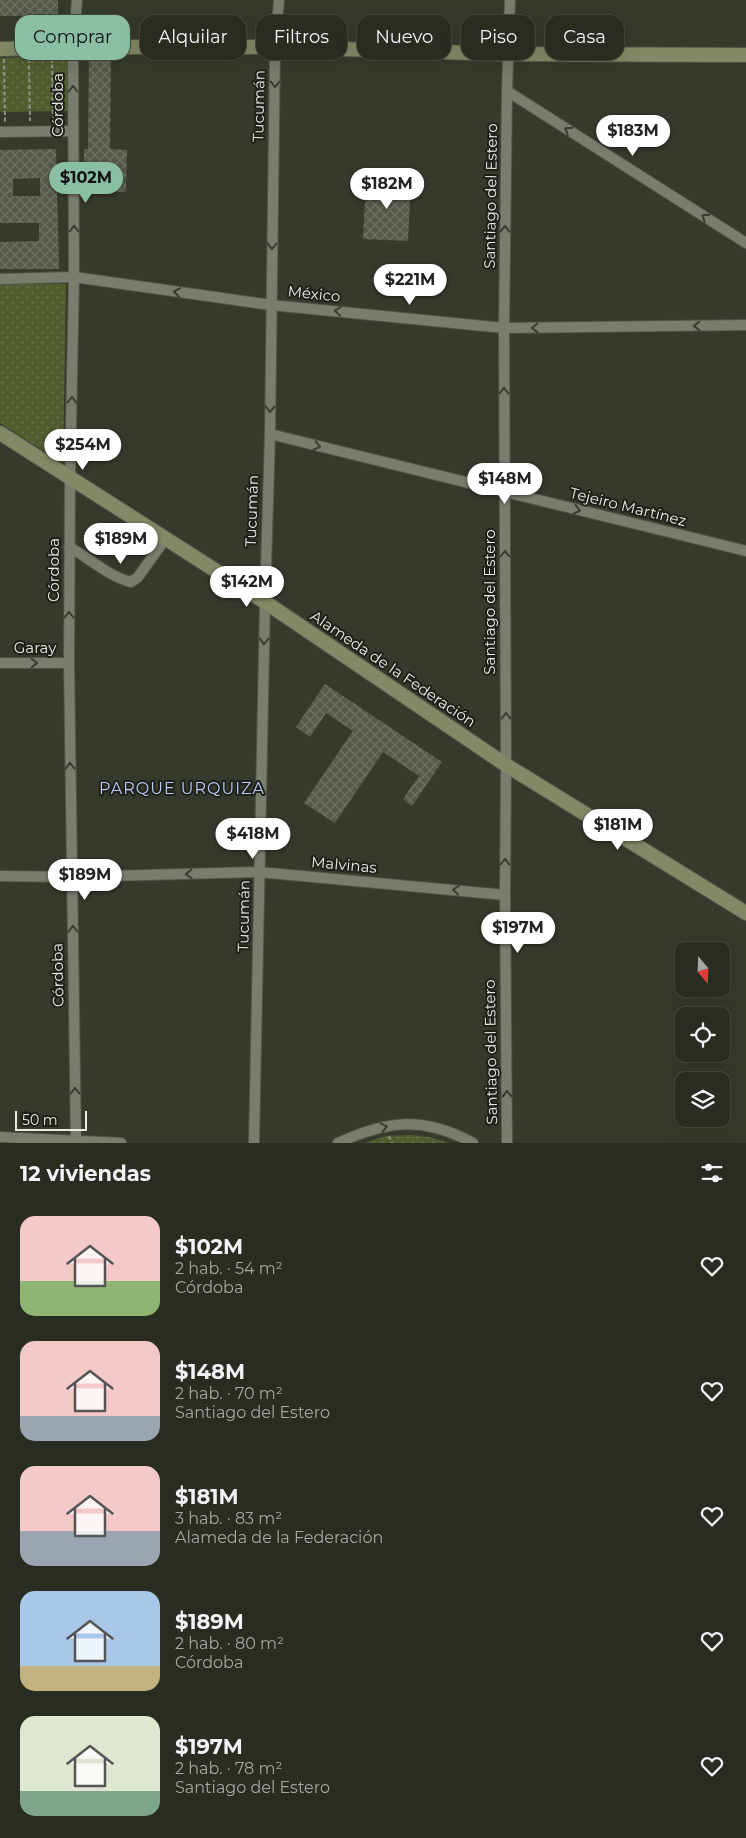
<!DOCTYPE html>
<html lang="es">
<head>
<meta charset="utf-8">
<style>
	:root { --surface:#282c21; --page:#30342a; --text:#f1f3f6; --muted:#a5a7a5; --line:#44483f; --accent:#8abfa5 }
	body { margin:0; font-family:Montserrat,sans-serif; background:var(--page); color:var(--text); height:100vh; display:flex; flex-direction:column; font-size:19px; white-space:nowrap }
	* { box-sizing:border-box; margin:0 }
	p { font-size:16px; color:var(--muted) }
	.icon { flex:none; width:28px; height:28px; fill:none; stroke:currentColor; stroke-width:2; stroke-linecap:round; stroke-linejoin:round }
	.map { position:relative; height:1143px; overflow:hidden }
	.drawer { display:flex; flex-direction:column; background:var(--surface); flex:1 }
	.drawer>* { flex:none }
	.guide { position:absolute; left:15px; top:15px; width:716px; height:45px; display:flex; gap:10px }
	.needle { width:32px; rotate:161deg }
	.fabs { position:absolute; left:675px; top:942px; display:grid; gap:10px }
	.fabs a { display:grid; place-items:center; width:55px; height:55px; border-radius:10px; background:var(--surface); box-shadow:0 5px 20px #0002,0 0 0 1px var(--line); font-size:25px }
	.scale { position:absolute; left:15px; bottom:12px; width:72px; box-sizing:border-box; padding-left:5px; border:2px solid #e9ece3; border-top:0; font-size:14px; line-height:18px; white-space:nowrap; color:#e9ece3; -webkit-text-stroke:4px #1e201a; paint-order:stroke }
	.price { position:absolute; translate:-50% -42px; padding:0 11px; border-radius:18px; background:#fff; color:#222; font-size:16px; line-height:32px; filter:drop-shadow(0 1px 2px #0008) }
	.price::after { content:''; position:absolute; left:50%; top:30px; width:15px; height:11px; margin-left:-8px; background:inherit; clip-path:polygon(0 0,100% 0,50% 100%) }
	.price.selected { background:var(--accent); color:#111 }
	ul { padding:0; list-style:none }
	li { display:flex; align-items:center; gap:15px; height:125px; padding:0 20px }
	li span { display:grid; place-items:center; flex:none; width:140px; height:100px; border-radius:15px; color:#555 }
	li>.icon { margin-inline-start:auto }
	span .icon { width:60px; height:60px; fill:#fffc; stroke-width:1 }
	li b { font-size:21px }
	h2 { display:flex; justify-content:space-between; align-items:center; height:60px; padding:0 20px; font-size:21px }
	.tag { padding:0 18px; border-radius:15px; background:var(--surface); box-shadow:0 5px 20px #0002,0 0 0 1px var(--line); font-size:18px; line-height:45px }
	.tag.selected { background:var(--accent); color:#111 }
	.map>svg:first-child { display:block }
</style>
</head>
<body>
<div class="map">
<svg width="746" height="1143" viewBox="0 0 746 1143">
	<defs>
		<pattern id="park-dots" width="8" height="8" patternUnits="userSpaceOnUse" patternTransform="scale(1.25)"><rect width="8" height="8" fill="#525d2f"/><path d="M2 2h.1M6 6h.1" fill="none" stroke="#6b744d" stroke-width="1.8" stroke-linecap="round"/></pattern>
		<pattern id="building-cross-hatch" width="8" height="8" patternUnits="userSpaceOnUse" patternTransform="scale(1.25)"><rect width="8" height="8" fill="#565a4b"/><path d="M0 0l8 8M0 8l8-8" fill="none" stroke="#6e7265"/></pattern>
	</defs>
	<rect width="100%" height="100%" fill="#363a2c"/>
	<path fill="url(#park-dots)" d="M69 56 70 111 0 112V58Z
		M0 283 66 284 63 463 0 423Z
		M410 1135 430 1137 449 1143H364L386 1136Z"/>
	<path fill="url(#building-cross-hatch)" fill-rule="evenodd" d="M0 0H58V33H36L35 16H0Z
		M89 56H111L110 149 127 150 126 192 83 191 84 149H88Z
		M56 149 59 269H0V242L39 241V223H0V150ZM40 178V196H13V179Z
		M366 179 411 181 408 241 363 239Z
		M325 684 442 762 412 806 403 799 419 776 383 752 335 823 304 803 353 731 326 713 310 737 296 727Z"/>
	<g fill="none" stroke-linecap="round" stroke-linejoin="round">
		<g stroke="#52564a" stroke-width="12">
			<path id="street" d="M507 91 746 243
				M0 132 73 131
				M0 279 74 277 271 305 504 328 746 325
				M270 434 746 551
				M69 547C90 558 109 577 131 582L138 577 166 538
				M0 663H69
				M0 876 72 877 259 872 505 895
				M0 1137 121 1143
				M76 1143 69 663 70 478 74 277 73 47 77 0
				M254 1143 265 602 270 434 275 47 279 0
				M338 1143C388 1120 424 1116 473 1143
				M507 1143 505 895 506 765 504 328 507 91 510 0"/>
		</g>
		<g stroke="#52564a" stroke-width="16">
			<path id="secondary" d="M0 49 73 47H275L508 54 746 55
				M0 433 265 602 506 765 746 913"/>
		</g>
		<path stroke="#919489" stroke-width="2" stroke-dasharray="4 2.5" stroke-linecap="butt" d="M52 58 53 121
			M4 59 5 122
			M29 59 30 121
			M389 1136 392 1143"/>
		<use href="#street" stroke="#797d6d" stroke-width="10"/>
		<use href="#secondary" stroke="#818966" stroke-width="14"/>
	</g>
	<defs><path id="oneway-chevron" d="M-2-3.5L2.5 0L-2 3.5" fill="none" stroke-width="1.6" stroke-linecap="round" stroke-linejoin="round" transform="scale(1.25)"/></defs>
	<g stroke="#393c33">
		<use href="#oneway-chevron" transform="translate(275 84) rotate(91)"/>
		<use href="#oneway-chevron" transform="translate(73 89) rotate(-90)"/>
		<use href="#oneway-chevron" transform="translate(568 130) rotate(-147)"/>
		<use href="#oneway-chevron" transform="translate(705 217) rotate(-147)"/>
		<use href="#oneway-chevron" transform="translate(74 229) rotate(-90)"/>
		<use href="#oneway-chevron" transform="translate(505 229) rotate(-89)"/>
		<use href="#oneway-chevron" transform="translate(272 246) rotate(91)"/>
		<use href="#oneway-chevron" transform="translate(177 292) rotate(-172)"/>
		<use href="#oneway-chevron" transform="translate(338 311) rotate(-174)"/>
		<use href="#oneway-chevron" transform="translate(697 326) rotate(179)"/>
		<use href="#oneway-chevron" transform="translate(535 328) rotate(179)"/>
		<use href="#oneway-chevron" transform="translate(504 391) rotate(-90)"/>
		<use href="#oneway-chevron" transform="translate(72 400) rotate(-89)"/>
		<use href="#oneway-chevron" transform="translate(270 409) rotate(91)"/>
		<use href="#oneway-chevron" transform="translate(317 446) rotate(14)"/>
		<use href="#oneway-chevron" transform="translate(577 510) rotate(14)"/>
		<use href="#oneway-chevron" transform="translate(505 554) rotate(-90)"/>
		<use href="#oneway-chevron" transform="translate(69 615) rotate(-90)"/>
		<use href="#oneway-chevron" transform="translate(264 641) rotate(91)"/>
		<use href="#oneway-chevron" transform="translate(34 663)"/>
		<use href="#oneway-chevron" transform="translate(506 716) rotate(-90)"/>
		<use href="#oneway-chevron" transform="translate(70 766) rotate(-91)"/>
		<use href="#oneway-chevron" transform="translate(505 862) rotate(-89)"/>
		<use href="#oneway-chevron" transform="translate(189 874) rotate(178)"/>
		<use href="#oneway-chevron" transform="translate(456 890) rotate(-175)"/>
		<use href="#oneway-chevron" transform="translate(73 929) rotate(-91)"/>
		<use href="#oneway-chevron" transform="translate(75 1091) rotate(-91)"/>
		<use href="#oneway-chevron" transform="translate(507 1094) rotate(-91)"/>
		<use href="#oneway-chevron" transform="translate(384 1127) rotate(-13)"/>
	</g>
	<g text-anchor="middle" stroke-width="4" stroke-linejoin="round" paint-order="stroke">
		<g font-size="15" fill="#e9ece3" stroke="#1e201a">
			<text transform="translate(58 105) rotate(-90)" y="5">Córdoba</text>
			<text transform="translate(259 106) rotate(-89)" y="5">Tucumán</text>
			<text transform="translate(491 196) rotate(-89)" y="5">Santiago del Estero</text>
			<text transform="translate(314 294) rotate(6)" y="5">México</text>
			<text transform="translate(628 507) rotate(14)" y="5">Tejeiro Martínez</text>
			<text transform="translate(252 511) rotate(-88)" y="5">Tucumán</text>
			<text transform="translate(54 570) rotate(-90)" y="5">Córdoba</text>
			<text transform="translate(490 602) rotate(-90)" y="5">Santiago del Estero</text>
			<text x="35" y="653">Garay</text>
			<text transform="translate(393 669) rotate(34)" y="5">Alameda de la Federación</text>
			<text transform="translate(344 865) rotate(5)" y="5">Malvinas</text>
			<text transform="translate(244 916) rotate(-89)" y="5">Tucumán</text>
			<text transform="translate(58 975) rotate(-91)" y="5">Córdoba</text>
			<text transform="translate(491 1052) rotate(-91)" y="5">Santiago del Estero</text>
		</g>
		<g font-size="16" letter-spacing="1" fill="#bccdf6" stroke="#1e201a">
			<text x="182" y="794">PARQUE URQUIZA</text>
		</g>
	</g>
</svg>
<div class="fabs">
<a><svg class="needle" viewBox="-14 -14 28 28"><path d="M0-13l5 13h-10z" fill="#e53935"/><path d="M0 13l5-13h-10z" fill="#a5a7a5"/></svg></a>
<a><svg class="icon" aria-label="locate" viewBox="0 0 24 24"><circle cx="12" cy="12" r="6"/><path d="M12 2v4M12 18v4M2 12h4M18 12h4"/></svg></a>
<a><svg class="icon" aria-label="layers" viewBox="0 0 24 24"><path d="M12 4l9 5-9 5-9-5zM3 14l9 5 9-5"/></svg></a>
</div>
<div class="scale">50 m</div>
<b class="price" style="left:633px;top:157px">$183M</b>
<b class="price selected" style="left:86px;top:204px">$102M</b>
<b class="price" style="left:387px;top:210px">$182M</b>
<b class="price" style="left:410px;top:306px">$221M</b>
<b class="price" style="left:83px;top:471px">$254M</b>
<b class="price" style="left:505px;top:505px">$148M</b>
<b class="price" style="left:121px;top:565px">$189M</b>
<b class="price" style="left:247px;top:608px">$142M</b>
<b class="price" style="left:618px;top:851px">$181M</b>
<b class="price" style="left:253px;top:860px">$418M</b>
<b class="price" style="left:85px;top:901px">$189M</b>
<b class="price" style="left:518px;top:954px">$197M</b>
<div class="guide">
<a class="tag selected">Comprar</a>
<a class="tag">Alquilar</a>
<a class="tag">Filtros</a>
<a class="tag">Nuevo</a>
<a class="tag">Piso</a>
<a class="tag">Casa</a>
</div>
</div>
<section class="drawer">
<h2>12 viviendas<svg class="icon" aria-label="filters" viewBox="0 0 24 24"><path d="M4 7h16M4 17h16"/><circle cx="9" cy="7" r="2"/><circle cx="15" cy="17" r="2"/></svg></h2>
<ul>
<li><span style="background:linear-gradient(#f6c9c9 65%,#8fb573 0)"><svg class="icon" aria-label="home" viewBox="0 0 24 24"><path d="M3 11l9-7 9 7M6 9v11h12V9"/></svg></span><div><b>$102M</b><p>2 hab. · 54 m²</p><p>Córdoba</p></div><svg class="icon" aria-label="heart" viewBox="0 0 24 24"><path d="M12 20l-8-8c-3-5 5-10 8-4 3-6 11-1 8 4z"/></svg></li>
<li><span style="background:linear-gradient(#f6c9c9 75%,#9aa5b1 0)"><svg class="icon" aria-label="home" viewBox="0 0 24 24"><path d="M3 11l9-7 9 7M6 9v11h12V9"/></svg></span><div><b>$148M</b><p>2 hab. · 70 m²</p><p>Santiago del Estero</p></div><svg class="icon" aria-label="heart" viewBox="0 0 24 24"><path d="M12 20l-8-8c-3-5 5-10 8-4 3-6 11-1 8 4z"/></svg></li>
<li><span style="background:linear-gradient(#f6c9c9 65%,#9aa5b1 0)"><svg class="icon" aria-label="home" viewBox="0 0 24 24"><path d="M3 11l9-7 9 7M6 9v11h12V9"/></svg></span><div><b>$181M</b><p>3 hab. · 83 m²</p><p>Alameda de la Federación</p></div><svg class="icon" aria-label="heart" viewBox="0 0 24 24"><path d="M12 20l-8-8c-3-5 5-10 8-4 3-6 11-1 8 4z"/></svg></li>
<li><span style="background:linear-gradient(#a9c7e8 75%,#c2b280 0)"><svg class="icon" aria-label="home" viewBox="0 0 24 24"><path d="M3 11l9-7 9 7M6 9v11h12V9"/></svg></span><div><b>$189M</b><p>2 hab. · 80 m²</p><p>Córdoba</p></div><svg class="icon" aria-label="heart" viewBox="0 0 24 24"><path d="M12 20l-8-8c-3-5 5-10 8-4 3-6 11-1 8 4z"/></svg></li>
<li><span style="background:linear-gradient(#dfe7d0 75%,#7fa58c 0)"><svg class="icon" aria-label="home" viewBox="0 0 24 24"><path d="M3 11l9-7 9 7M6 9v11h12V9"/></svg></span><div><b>$197M</b><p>2 hab. · 78 m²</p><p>Santiago del Estero</p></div><svg class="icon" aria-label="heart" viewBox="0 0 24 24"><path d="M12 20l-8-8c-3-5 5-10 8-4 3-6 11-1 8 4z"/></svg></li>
</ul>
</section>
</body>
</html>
